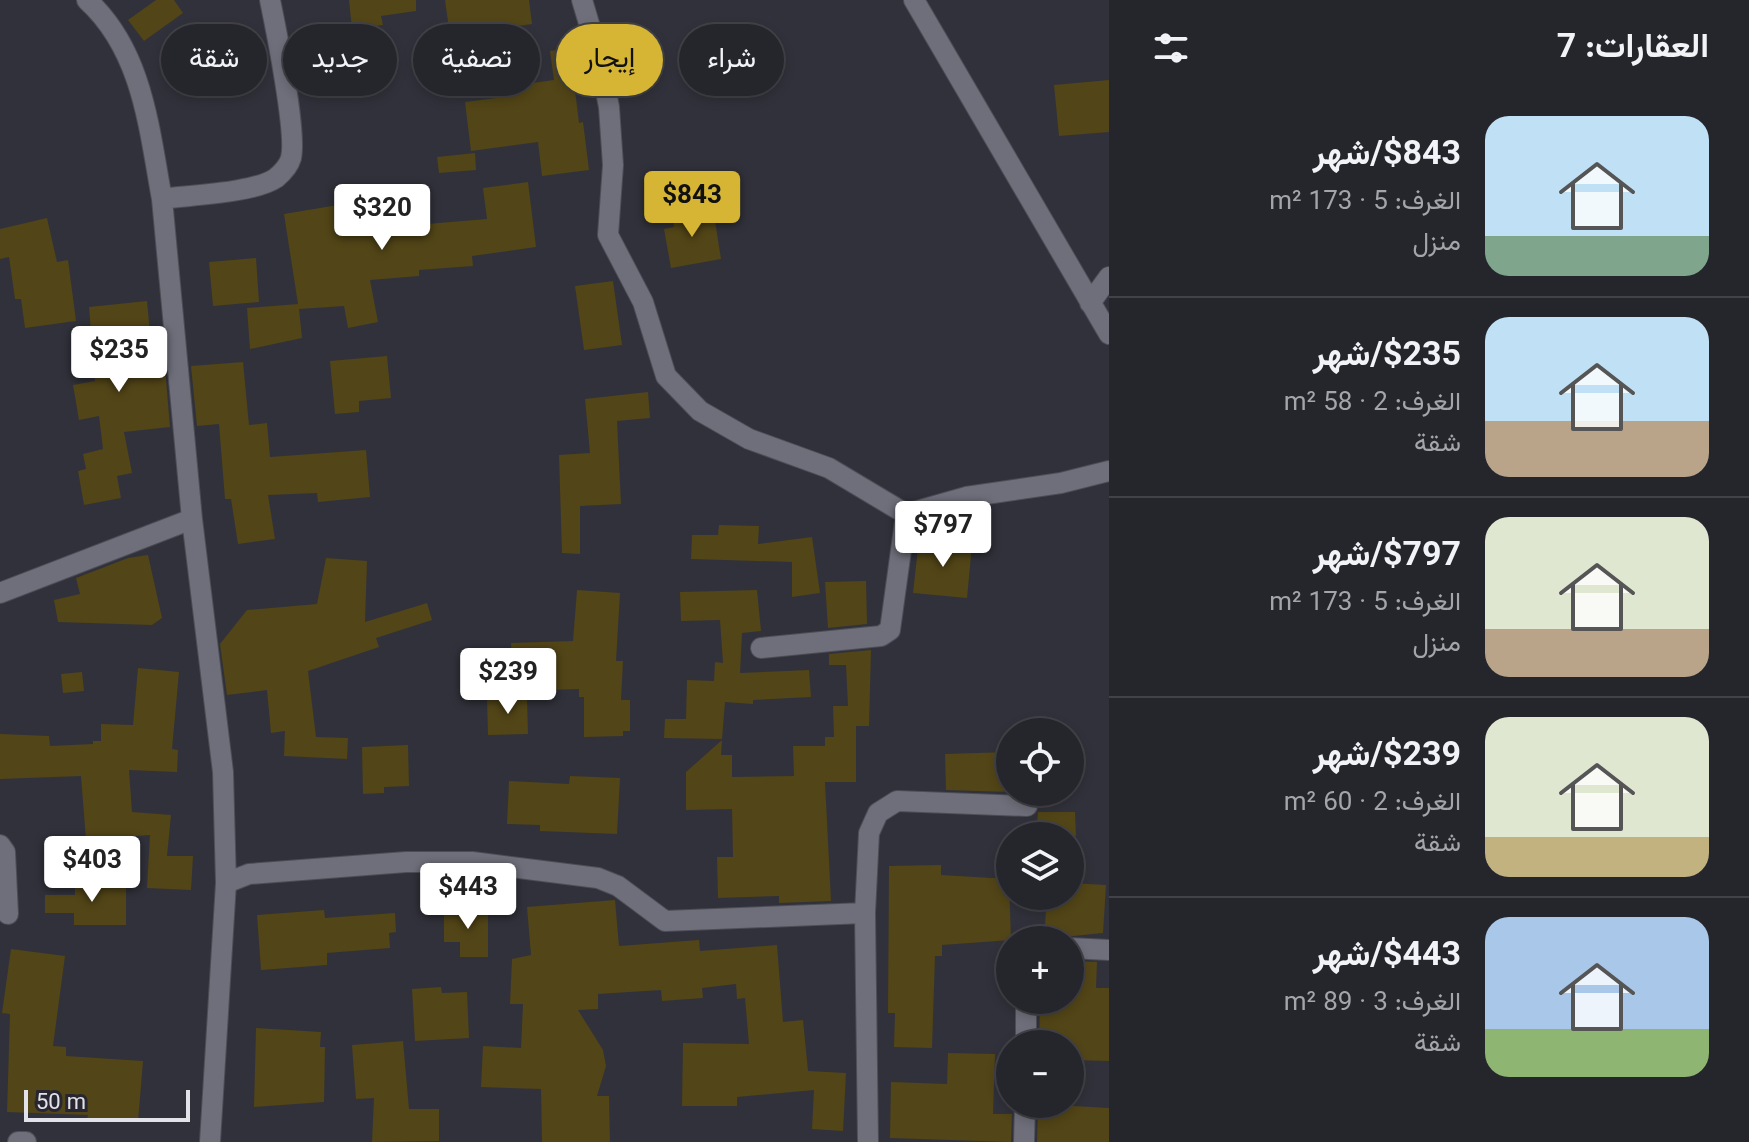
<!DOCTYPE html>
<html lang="ar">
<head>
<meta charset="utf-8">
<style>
	:root { --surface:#25252c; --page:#2d2d34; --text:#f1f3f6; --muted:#a3a5a9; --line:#424248; --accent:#d6b534 }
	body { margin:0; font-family:Georgia,Vazirmatn,serif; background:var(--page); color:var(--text); direction:rtl; height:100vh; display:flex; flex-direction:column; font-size:30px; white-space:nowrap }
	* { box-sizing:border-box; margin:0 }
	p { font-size:26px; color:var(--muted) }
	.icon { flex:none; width:44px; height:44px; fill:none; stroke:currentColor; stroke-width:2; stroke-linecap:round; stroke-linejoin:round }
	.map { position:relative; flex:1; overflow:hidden; direction:ltr }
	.panel { display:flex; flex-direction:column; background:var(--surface); width:640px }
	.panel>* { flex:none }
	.guide { position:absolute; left:24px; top:24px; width:760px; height:72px; direction:rtl; display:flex; gap:16px }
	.tools { position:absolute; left:996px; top:718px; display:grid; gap:16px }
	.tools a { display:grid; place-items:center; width:88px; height:88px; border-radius:50%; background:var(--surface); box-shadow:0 4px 12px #0003,0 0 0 2px var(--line); font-size:40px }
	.scale { position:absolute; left:24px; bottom:20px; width:166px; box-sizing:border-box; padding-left:8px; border:4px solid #e2e2e9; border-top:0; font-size:22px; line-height:28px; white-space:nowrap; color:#e2e2e9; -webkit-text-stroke:6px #282731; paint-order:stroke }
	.price { position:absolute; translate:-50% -68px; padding:0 18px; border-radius:8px; background:#fff; color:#222; font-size:26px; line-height:52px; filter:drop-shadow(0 2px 4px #0008) }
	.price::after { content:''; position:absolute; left:50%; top:48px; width:24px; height:18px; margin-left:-12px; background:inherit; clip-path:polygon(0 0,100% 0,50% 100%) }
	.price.current { background:var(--accent); color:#111 }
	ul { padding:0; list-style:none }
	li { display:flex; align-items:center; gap:24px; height:200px; padding:0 40px }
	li+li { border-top:2px solid var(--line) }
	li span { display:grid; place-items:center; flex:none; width:224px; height:160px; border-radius:24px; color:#555 }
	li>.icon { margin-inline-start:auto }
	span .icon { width:96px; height:96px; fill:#fffc; stroke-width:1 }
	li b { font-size:34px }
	h2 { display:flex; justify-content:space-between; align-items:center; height:96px; padding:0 40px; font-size:34px }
	.pill { padding:0 28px; border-radius:36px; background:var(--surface); box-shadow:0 4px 12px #0003,0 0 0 2px var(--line); font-size:28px; line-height:72px }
	.pill.current { background:var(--accent); color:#111 }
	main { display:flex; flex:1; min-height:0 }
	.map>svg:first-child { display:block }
</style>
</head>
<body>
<main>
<section class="panel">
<h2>العقارات: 7<svg class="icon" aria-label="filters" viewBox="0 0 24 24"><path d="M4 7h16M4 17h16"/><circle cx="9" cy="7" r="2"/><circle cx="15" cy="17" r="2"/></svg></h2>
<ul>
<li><span style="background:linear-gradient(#bfe0f5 75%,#7fa58c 0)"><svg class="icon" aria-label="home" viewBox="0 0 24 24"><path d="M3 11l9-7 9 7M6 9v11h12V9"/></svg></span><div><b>$843/شهر</b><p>الغرف: 5 · 173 m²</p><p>منزل</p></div></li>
<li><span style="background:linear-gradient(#bfe0f5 65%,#b9a48a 0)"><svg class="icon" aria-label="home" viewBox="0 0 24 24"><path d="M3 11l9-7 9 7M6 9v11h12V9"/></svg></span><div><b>$235/شهر</b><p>الغرف: 2 · 58 m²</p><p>شقة</p></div></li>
<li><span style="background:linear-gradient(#dfe7d0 70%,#b9a48a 0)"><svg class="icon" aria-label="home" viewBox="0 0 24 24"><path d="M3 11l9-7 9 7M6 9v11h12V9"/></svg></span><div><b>$797/شهر</b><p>الغرف: 5 · 173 m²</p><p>منزل</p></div></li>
<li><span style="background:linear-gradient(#dfe7d0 75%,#c2b280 0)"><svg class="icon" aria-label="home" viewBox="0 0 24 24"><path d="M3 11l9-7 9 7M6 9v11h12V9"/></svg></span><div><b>$239/شهر</b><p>الغرف: 2 · 60 m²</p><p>شقة</p></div></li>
<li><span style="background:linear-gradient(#a9c7e8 70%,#8fb573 0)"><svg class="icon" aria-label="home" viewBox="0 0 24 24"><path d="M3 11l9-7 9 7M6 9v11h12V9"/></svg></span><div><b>$443/شهر</b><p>الغرف: 3 · 89 m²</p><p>شقة</p></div></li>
</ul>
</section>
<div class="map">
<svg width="1109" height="1142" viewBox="0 0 1109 1142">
	<rect width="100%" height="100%" fill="#31313b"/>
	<path fill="#524517" d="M156 0H174L183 13 144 41 128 20Z
		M349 0H416V11L381 16 383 25 352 29Z
		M445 0H529L532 24 450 36Z
		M570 48 579 123 583 122 589 170 542 176 538 142 471 151 465 102 512 96 511 86 554 80 550 51Z
		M1109 80V132L1059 136 1054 85Z
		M475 153 476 170 439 173 437 157Z
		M528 182 536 247 472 256 473 266 419 270V276L370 280 378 322 348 328 344 306 299 309 302 338 250 349 247 308 298 304 284 214 368 200 367 190 412 186 415 225 487 219 483 188Z
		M707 207 710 222 715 221 721 259 671 268 664 229 674 227 672 213Z
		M47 218 57 262 68 260 76 321 25 328 21 299H15L9 257 0 259V229Z
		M256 258 259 302 213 306 209 262Z
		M613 281 622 345 584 350 575 286Z
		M147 301 153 366 165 368 170 427 124 432 132 473 117 476 121 498 84 505 78 471 86 469 83 454 103 449 99 416 79 420 73 385 95 381 89 307Z
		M387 356 391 398 359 401V412L335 414 330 361Z
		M243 362 249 425 267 423 270 457 366 450 370 497 318 502 317 493 268 495 275 539 238 544 231 499H225L219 424 197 426 191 366Z
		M648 392 650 418 617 421 621 504 580 506V554L562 553 559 455 590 453 585 399Z
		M719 525 759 526 758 544 812 537 820 593 792 597V562L691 559 692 535H718Z
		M919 539 972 545 967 598 913 593Z
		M148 555 162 618 152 625 58 622 54 600 80 594 76 578 128 558Z
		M326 558 367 561 365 622 427 603 432 620 376 638 379 647 308 671 316 737 348 738 347 759 284 756 285 731 271 733 267 690 227 695 220 644 247 610 317 604Z
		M866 581 867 624 828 628 825 582Z
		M577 590 620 593 616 661H623L621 700H630V731H623V736L584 737V697H579V689L513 691 511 643 573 641Z
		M757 590 761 631 742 633 740 673 809 670 811 697 753 700V704L725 702 722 739 664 738 665 719H686L687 680 714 681 715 662 723 663 720 620 681 621 680 592Z
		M871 650 869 726H856V782H825L831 901 779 903V896L718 898 717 857H733L732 809 686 810V772L722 740 721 755H732V777L794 776 793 746H825V737H834L833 706H848L846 665H829V654Z
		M138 668 179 672 172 749 178 750 177 772 129 770 132 812 171 815 167 856H193L191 890 147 888 150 835 86 840 81 776 0 779V734L49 736 50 746 93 744V741H101V724L133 725Z
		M82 672 84 691 63 693 61 674Z
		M527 698 528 734 488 735 487 699Z
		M408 745 409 786 384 787V793L363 794 362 747Z
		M1010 752V792L946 790 945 754Z
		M570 776 620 778 617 834 540 831V825L507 824 509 781 569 784Z
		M1038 812H1075L1076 836H1036Z
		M941 865V875L1009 879 1011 940 942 945V956H935L932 1048 894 1047 895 1013H888L889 866Z
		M75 882H126V925H74V913H45V895H75Z
		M1070 883 1106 885 1103 933 1044 939 1047 896H1070Z
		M615 900 619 946 699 940 700 951 777 945 783 1022 803 1020 808 1071 846 1073 843 1131 812 1129 814 1090 737 1097V1106H682L683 1043 749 1044 745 998 737 999 736 984 702 988 703 998 662 1001 661 990 598 994V1009L578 1010 603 1050 606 1066 597 1096H609L610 1142H542L541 1089 481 1087 483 1046 521 1048 523 1004H510L512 959 531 955 527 907Z
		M444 909H488V957H460V942H444Z
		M324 910 325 918 395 913 396 932 389 933 390 948 327 953V965L261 970 257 915Z
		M11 949 65 956 53 1046 66 1047V1056L143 1061 138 1122 87 1119 88 1115 7 1112 10 1014 2 1013Z
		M1070 961 1097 962 1096 988H1109V1061L1070 1060V1044H1039L1040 1000H1070Z
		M441 987 442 993 467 992 469 1038 415 1041 412 989Z
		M256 1028 321 1032 320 1047H325L324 1102 254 1107Z
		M403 1041 409 1109H439V1141L372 1142 374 1098 356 1099 352 1045Z
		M948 1053 995 1054 993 1114H1012L1011 1142 890 1138 891 1082 947 1084Z
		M1038 1104 1109 1108V1142H1037Z"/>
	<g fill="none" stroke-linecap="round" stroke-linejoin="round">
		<g stroke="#4d4d56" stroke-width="22">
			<path id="minor" d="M87 0C143 51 149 129 162 199
				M582 0 599 57 609 107 613 165 608 235 643 302 666 376 700 411 749 439 829 468 906 514 966 497 1061 483 1109 471
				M914 0 1109 334
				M1090 303 1109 277
				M192 519 223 772 226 883 210 1142
				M0 593 192 519 162 199C190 195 254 193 276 178 282 173 289 165 291 158 297 134 276 29 270 0
				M761 648 881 636 890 630 906 514
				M0 845 5 852 8 914
				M226 883 249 874 406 862H472L598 878 618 886 665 921 865 913
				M1070 948 1109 950
				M1026 1044V1000
				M18 1142H26
				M868 1142 865 913 869 833 878 813 897 801 1027 806
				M1024 1142 1025 1104"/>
		</g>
		<use href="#minor" stroke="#6f6f7b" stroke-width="20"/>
	</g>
</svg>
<div class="tools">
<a><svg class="icon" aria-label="locate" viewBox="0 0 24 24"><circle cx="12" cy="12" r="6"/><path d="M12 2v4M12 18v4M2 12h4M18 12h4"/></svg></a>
<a><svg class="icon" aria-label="layers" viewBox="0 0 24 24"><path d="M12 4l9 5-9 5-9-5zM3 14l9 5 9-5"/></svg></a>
<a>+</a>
<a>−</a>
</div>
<div class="scale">50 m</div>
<b class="price current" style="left:692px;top:239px">$843</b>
<b class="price" style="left:382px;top:252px">$320</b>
<b class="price" style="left:119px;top:394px">$235</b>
<b class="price" style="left:943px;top:569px">$797</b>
<b class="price" style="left:508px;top:716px">$239</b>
<b class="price" style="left:92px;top:904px">$403</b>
<b class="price" style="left:468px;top:931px">$443</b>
<div class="guide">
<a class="pill">شراء</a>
<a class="pill current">إيجار</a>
<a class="pill">تصفية</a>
<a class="pill">جديد</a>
<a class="pill">شقة</a>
</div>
</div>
</main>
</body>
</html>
